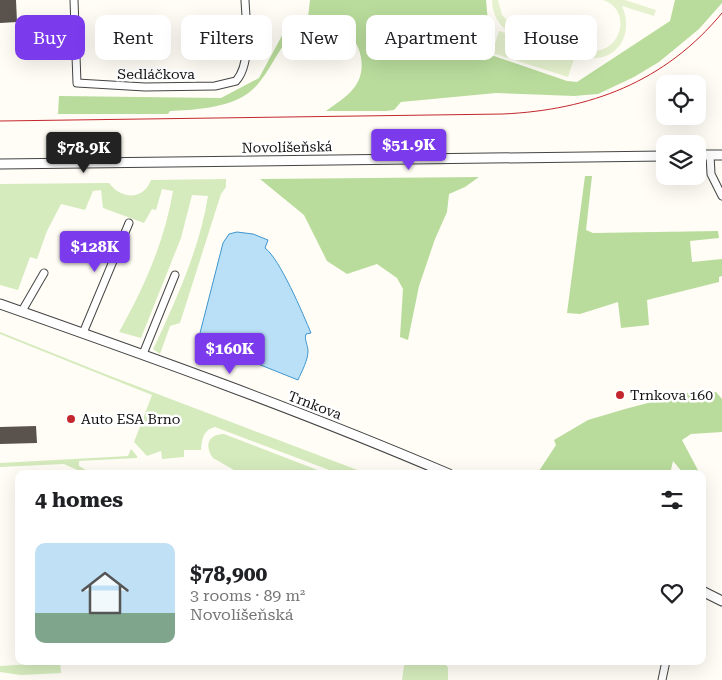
<!DOCTYPE html>
<html lang="en">
<head>
<meta charset="utf-8">
<style>
	:root { --surface:#fff; --page:#f6f6f6; --text:#202124; --muted:#757577; --accent:#7c3aed }
	body { margin:0; font-family:"Roboto Serif",serif; background:var(--page); color:var(--text); height:100vh; display:flex; flex-direction:column; font-size:19px; white-space:nowrap }
	* { box-sizing:border-box; margin:0 }
	p { font-size:16px; color:var(--muted) }
	.icon { flex:none; width:28px; height:28px; fill:none; stroke:currentColor; stroke-width:2; stroke-linecap:round; stroke-linejoin:round }
	.map { position:relative; flex:1; overflow:hidden }
	.drawer { position:absolute; left:15px; top:470px; width:691px; height:195px; display:flex; flex-direction:column; background:var(--surface); border-radius:10px; box-shadow:0 5px 20px #0002 }
	.drawer>* { flex:none }
	.hud { position:absolute; left:15px; top:15px; width:692px; height:45px; display:flex; gap:10px }
	.tools { position:absolute; left:656px; top:75px; display:grid; gap:10px }
	.tools a { display:grid; place-items:center; width:50px; height:50px; border-radius:10px; background:var(--surface); box-shadow:0 5px 20px #0002; font-size:25px }
	.price { position:absolute; translate:-50% -42px; padding:0 11px; border-radius:5px; background:var(--accent); color:#fff; font-size:16px; line-height:32px; filter:drop-shadow(0 1px 2px #0008) }
	.price::after { content:''; position:absolute; left:50%; top:30px; width:15px; height:11px; margin-left:-8px; background:inherit; clip-path:polygon(0 0,100% 0,50% 100%) }
	.price.selected { background:#222; color:#fff }
	ul { padding:0; list-style:none }
	li { display:flex; align-items:center; gap:15px; height:125px; padding:0 20px }
	li span { display:grid; place-items:center; flex:none; width:140px; height:100px; border-radius:10px; color:#555 }
	li>.icon { margin-inline-start:auto }
	span .icon { width:60px; height:60px; fill:#fffc; stroke-width:1 }
	li b { font-size:21px }
	h2 { display:flex; justify-content:space-between; align-items:center; height:60px; padding:0 20px; font-size:21px }
	.chip { padding:0 18px; border-radius:10px; background:var(--surface); box-shadow:0 5px 20px #0002; font-size:18px; line-height:45px }
	.chip.selected { background:var(--accent); color:#fff }
	.map>svg:first-child { display:block }
</style>
</head>
<body>
<div class="map">
<svg width="722" height="680" viewBox="0 0 722 680">
	<rect width="100%" height="100%" fill="#fffdf5"/>
	<path fill="#d5ebbd" d="M226 179V187L221 194 180 323 170 326 160 354 153 349 157 341C178 295 200 247 208 196L192 195 181 238 141 338 119 332C144 288 165 240 173 191L162 189 156 210 152 209 144 223 103 208 101 190 93 191 85 210 61 204 47 231 37 259 30 257 18 290 0 285V184L109 183C121 199 143 201 151 180Z
		M0 332 105 374 368 474H340L215 427C203 430 202 439 201 450H184V457L162 459 161 451 147 456 134 442 152 395 0 334Z
		M224 434 328 474H306L292 471 241 474 213 458C204 446 208 434 224 434Z
		M131 449 137 456V458L79 461V466L86 470V474L64 464 0 467V463L128 456Z
		M50 661H60L61 673 21 675 0 672V666L49 663Z
		M408 661H444L448 668V680H402L404 666Z"/>
	<path fill="#b9dc9c" d="M310 0H486L491 55 567 81 577 82 670 21 675 0H722V3L699 29 659 62 634 77 598 94 574 96 496 93 401 102 394 110 386 111H326C335 104 346 98 353 89 367 73 363 48 349 34 342 27 334 24 325 23 281 19 277 74 247 94 227 108 193 110 170 111L168 114H58L59 96 221 98 259 78 285 30 293 24 308 18Z
		M585 176H592L586 230 593 233 718 231 719 238 690 241 692 262 722 259V276L719 277V282L647 300 649 325 621 328 618 302 580 314 567 313Z
		M479 177 465 187 449 194 447 212 435 239 419 286 408 340 400 337 403 289 397 278 377 264 347 274 327 261 304 215 260 179Z
		M716 392 722 399V432L691 434 682 440 700 474H684L673 461 670 474H537L556 445 554 440 588 420 625 409 686 393Z"/>
	<path fill="#e6f2cf" d="M492 0H498L502 15 511 24 595 51C623 49 631 9 603 0H625L656 10 654 16 622 6C633 29 622 59 592 58 580 57 513 35 504 28 496 21 492 10 492 0Z
		M499 31 575 56 568 77 492 53Z"/>
	<path fill="#b9e0f7" stroke="#3f96cf" d="M237 232 253 234 268 240 265 248C280 259 303 314 311 333L306 334C304 340 308 345 308 351 308 360 302 371 298 380L248 360 199 337 223 243 229 234Z"/>
	<path fill="#5a524d" d="M0 0H16L17 22 0 23Z
		M36 426 37 443 0 444V427Z"/>
	<g fill="none" stroke-linecap="round" stroke-linejoin="round">
		<g stroke="#444" stroke-width="9">
			<path id="minor" d="M74 0 77 83 145 87 215 86 236 81C252 63 246 23 245 0
				M710 155 711 174 722 196
				M22 311 44 273
				M83 333 129 223
				M143 354 175 275
				M662 680 666 661"/>
		</g>
		<g stroke="#444" stroke-width="11">
			<path id="tertiary" d="M698 155H722
				M0 164 665 156
				M0 304C151 357 302 411 449 474
				M702 591 722 601"/>
		</g>
		<use href="#minor" stroke="#fff" stroke-width="7"/>
		<use href="#tertiary" stroke="#fff" stroke-width="9"/>
		<path stroke="#c4262e" stroke-width="1" d="M0 121 503 114C590 110 665 82 722 13"/>
	</g>
	<g fill="#c4262e" stroke="#fff" stroke-width="2">
		<circle cx="620" cy="395" r="5"/>
		<circle cx="71" cy="419" r="5"/>
	</g>
	<g text-anchor="middle" stroke-width="5" stroke-linejoin="round" paint-order="stroke">
		<g font-size="14" fill="#111" stroke="#fff">
			<text x="156" y="79">Sedláčkova</text>
			<text transform="translate(287 147) rotate(-1)" y="5">Novolíšeňská</text>
			<text transform="translate(315 405) rotate(21)" y="5">Trnkova</text>
		</g>
		<g font-size="14" fill="#111" stroke="#fff" text-anchor="start">
			<text x="630" y="400">Trnkova 160</text>
			<text x="81" y="424">Auto ESA Brno</text>
		</g>
	</g>
</svg>
<div class="tools">
<a><svg class="icon" aria-label="locate" viewBox="0 0 24 24"><circle cx="12" cy="12" r="6"/><path d="M12 2v4M12 18v4M2 12h4M18 12h4"/></svg></a>
<a><svg class="icon" aria-label="layers" viewBox="0 0 24 24"><path d="M12 4l9 5-9 5-9-5zM3 14l9 5 9-5"/></svg></a>
</div>
<b class="price" style="left:409px;top:171px">$51.9K</b>
<b class="price selected" style="left:84px;top:174px">$78.9K</b>
<b class="price" style="left:95px;top:273px">$128K</b>
<b class="price" style="left:230px;top:375px">$160K</b>
<div class="hud">
<a class="chip selected">Buy</a>
<a class="chip">Rent</a>
<a class="chip">Filters</a>
<a class="chip">New</a>
<a class="chip">Apartment</a>
<a class="chip">House</a>
</div>
<section class="drawer">
<h2>4 homes<svg class="icon" aria-label="filters" viewBox="0 0 24 24"><path d="M4 7h16M4 17h16"/><circle cx="9" cy="7" r="2"/><circle cx="15" cy="17" r="2"/></svg></h2>
<ul>
<li><span style="background:linear-gradient(#bfe0f5 70%,#7fa58c 0)"><svg class="icon" aria-label="home" viewBox="0 0 24 24"><path d="M3 11l9-7 9 7M6 9v11h12V9"/></svg></span><div><b>$78,900</b><p>3 rooms · 89 m²</p><p>Novolíšeňská</p></div><svg class="icon" aria-label="heart" viewBox="0 0 24 24"><path d="M12 20l-8-8c-3-5 5-10 8-4 3-6 11-1 8 4z"/></svg></li>
</ul>
</section>
</div>
</body>
</html>
